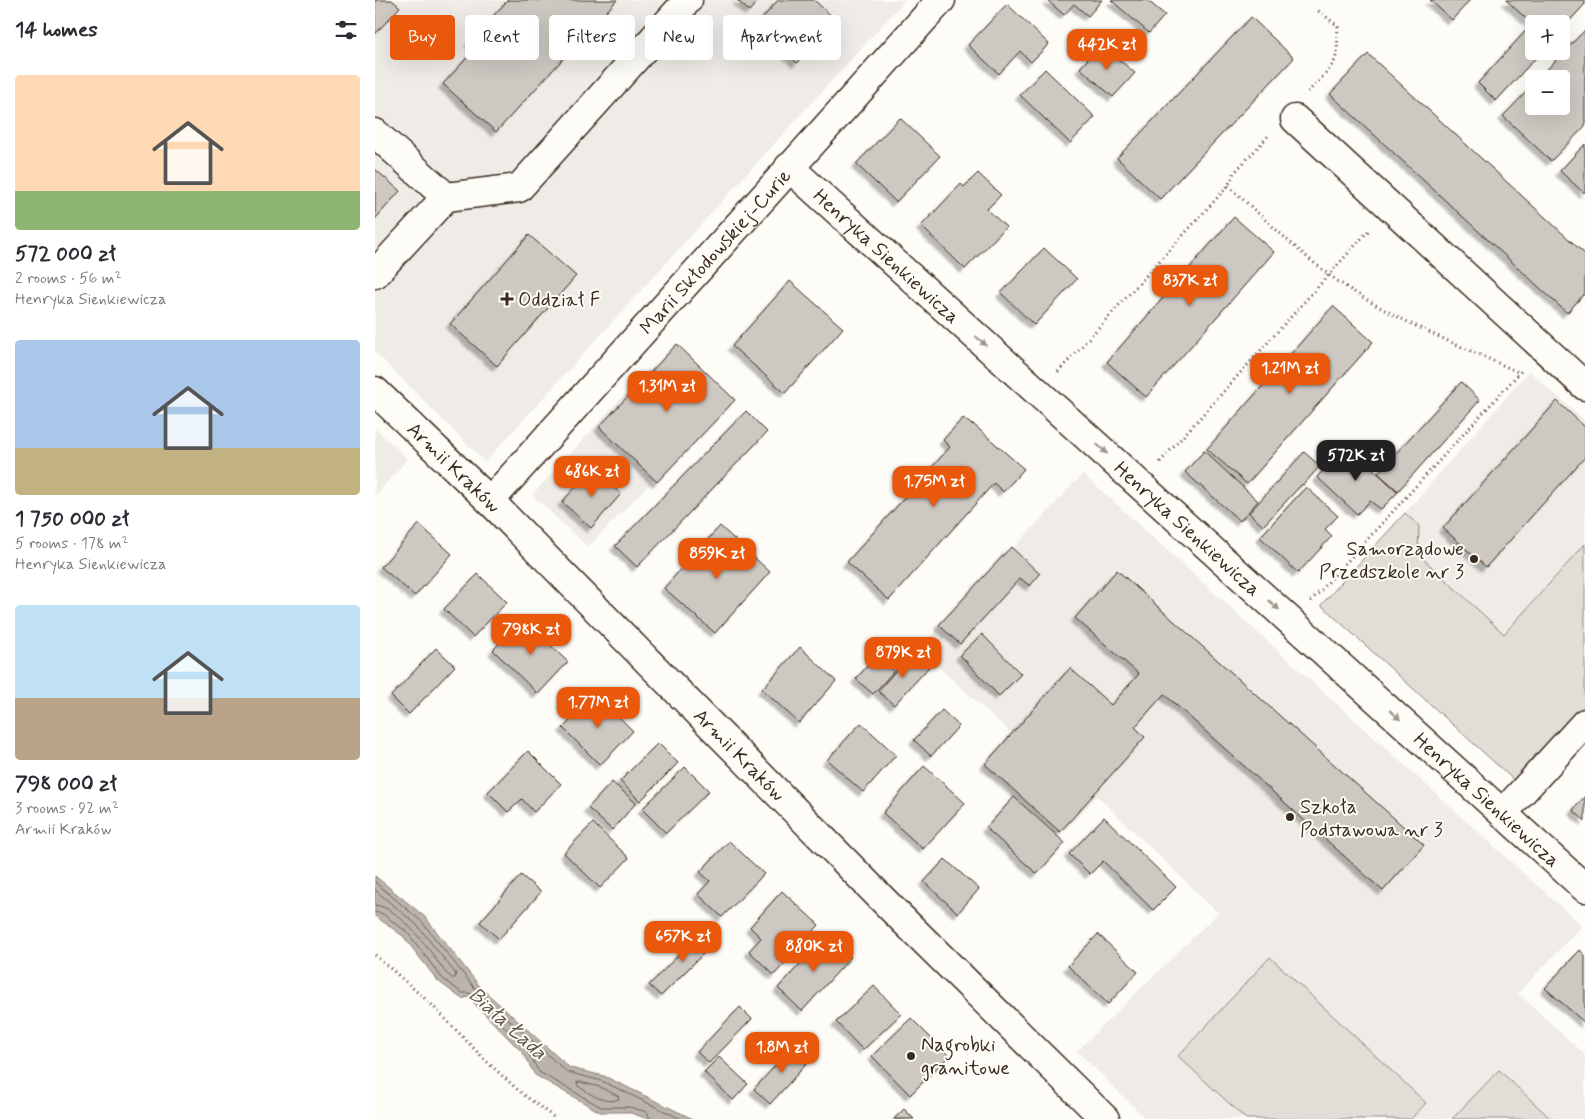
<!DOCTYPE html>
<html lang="en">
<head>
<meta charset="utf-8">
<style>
	:root { --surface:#fff; --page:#f7f7f7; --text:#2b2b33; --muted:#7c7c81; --accent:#ea580c }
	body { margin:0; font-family:Mynerve,sans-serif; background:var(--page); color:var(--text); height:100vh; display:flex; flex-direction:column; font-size:19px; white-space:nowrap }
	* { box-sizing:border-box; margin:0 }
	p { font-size:16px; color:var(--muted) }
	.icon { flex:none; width:28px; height:28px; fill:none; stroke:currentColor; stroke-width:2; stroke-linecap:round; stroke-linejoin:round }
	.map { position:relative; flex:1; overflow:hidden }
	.sheet { display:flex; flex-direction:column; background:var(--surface); width:375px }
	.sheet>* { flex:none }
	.guide { position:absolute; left:15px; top:15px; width:475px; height:45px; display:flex; gap:10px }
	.tools { position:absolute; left:1150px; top:15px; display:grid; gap:10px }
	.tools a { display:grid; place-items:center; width:45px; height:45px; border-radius:5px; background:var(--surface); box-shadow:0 5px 20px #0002; font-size:25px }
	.price { position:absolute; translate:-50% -42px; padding:0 11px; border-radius:10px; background:var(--accent); color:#fff; font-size:16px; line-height:32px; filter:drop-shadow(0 1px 2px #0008) }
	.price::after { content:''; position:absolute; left:50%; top:30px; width:15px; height:11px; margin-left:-8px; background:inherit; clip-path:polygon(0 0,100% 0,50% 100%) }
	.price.on { background:#222; color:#fff }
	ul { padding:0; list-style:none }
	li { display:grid; align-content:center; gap:10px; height:265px; padding:0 15px }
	li span { display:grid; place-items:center; height:155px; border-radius:5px; color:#555 }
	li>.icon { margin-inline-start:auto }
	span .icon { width:90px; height:90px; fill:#fffc; stroke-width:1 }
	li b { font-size:21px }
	h2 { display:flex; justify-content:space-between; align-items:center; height:60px; padding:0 15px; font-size:21px }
	.chip { padding:0 18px; border-radius:5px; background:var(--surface); box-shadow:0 5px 20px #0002; font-size:18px; line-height:45px }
	.chip.on { background:var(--accent); color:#fff }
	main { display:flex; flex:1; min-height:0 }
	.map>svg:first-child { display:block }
</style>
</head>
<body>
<main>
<section class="sheet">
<h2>14 homes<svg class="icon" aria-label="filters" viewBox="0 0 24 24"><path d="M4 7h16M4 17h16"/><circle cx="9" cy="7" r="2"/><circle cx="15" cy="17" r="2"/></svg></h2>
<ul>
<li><span style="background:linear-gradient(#ffd9b3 75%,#8fb573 0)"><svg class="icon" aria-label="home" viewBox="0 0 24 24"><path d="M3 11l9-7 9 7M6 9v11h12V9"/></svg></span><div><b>572 000 zł</b><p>2 rooms · 56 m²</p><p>Henryka Sienkiewicza</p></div></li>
<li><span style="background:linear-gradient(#a9c7e8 70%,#c2b280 0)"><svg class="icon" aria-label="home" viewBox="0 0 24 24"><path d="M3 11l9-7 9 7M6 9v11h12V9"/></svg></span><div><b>1 750 000 zł</b><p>5 rooms · 178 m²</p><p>Henryka Sienkiewicza</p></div></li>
<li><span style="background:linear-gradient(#bfe0f5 60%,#b9a48a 0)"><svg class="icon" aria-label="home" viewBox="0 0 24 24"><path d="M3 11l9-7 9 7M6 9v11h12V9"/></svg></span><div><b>798 000 zł</b><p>3 rooms · 92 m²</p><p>Armii Kraków</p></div></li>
</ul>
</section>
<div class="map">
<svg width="1210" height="1119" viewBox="0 0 1210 1119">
	<defs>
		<filter id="shadow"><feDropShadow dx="-4.5" dy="4.5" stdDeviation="1" flood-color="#0004"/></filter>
	</defs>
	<rect width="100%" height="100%" fill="#fdfcf7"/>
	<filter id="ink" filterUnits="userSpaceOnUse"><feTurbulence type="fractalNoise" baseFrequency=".02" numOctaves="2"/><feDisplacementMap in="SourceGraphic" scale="10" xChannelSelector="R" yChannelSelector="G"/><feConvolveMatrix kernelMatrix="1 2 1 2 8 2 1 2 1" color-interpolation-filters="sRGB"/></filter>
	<g filter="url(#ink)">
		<path fill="#efece7" d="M0 0H530L110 462 0 352Z
			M273 369 329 428 213 547 157 495Z
			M1154 371 1210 421V707L946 605 1030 513Z
			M0 428 33 459 0 496Z
			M708 474 1207 926 1143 993 1210 1055V1119H771L702 1051 843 913 722 796 684 837 607 766 636 733 544 649Z"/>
		<path fill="#e1ded7" stroke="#8e847a" d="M1030 513 1044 526 1043 554 1129 634 1210 544V707L1142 783 946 605Z
			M895 957 1051 1103 1036 1119H871L803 1056Z
			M1124 1070 1176 1119H1077Z"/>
		<path fill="#bbb4ad" stroke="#887d74" d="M0 876 50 917 106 988 195 1068 229 1076 318 1119H273L253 1112H225L160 1075 147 1052 93 997 87 999 63 981 28 936 0 916Z"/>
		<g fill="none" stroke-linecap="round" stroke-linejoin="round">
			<path stroke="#6e6157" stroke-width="1" d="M0 882 46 921 102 991 192 1072 227 1081 306 1119
				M0 890 42 925 81 974 80 978H77L71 973C57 954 26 907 0 905
				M0 912 8 914 32 932 67 978 87 993H93L97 994 151 1049 164 1072 226 1107H254L272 1112 275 1119
				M205 1082 225 1087 243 1096 244 1099C230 1105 215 1094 203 1086L202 1083Z"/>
		</g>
		<path fill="#cdc8c2" stroke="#3b2a1e" filter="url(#shadow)" d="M0 0H17L25 7 0 34Z
			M133 0H242L121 132 68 84 101 48 94 42Z
			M362 0H384L374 11Z
			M403 0H439L461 20 422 63 381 26Z
			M672 0H727L713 16 699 4 689 15Z
			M736 0H772L790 15 774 33Z
			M1055 0H1095L1077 20Z
			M1131 0H1210V4L1186 30V24H1159V51H1167L1121 101 1103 83 1157 24Z
			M632 4 674 44 656 62 645 51 624 74 593 45Z
			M876 17 919 58 785 199 742 158Z
			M1210 30V126L1176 161 1128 116 1159 84V106H1186V79H1163Z
			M726 44 760 73 738 97 705 68Z
			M993 54 1210 254V293L1192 313 955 94Z
			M670 69 720 117 695 143 645 95Z
			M525 118 565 156 521 202 481 164Z
			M1210 144V192L1209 193 1185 171Z
			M0 169 25 191 0 219Z
			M603 173 626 195 612 209 631 227 590 269 546 226 586 184 589 187Z
			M859 217 899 252 771 397 732 362Z
			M154 235 201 276 122 366 75 324Z
			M669 248 702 279 659 325 626 293Z
			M415 281 468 328 410 393 357 346Z
			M958 306 998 342 872 484 832 449Z
			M302 344 360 400 282 482 224 427Z
			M1086 382 1105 400 1023 491 1003 473Z
			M1182 401 1210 427V457L1111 567 1068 528Z
			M371 411 392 432 262 567 240 546Z
			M588 418 597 425 598 424 649 469 628 492 619 483 514 600 472 562 575 447 568 440Z
			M972 445 1023 492 1006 509 995 501 982 514 942 477Z
			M829 451 883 501 865 521 810 472Z
			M929 452 945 466 928 485 927 484 888 526 874 513Z
			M218 468 246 494 216 528 187 502Z
			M931 487 963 516 950 529 957 536 923 573 885 537Z
			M44 524 77 554 40 596 6 567Z
			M345 526 395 572 340 633 289 588Z
			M636 547 665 574 655 586 645 578 585 644 564 625Z
			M742 570 1049 845 1008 891 789 694 760 727 770 737 685 832 610 764 695 668 736 705 764 674 700 618Z
			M103 574 132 602 98 637 69 609Z
			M148 619 193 662 163 694 118 650Z
			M607 634 646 674 624 696 585 655Z
			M425 647 461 681 424 723 387 689Z
			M61 648 80 666 34 714 16 696Z
			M537 652 554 667 519 705 503 691Z
			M502 655 519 671 498 694 481 679Z
			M222 694 258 731 225 765 188 728Z
			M567 710 584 726 556 756 539 740Z
			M486 723 521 755 488 792 452 760Z
			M283 743 303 763 265 801 245 781Z
			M153 751 186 784 159 812 147 799 133 812 113 792Z
			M549 766 590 803 548 849 508 813Z
			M310 767 334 791 291 833 267 809Z
			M237 782 261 803 237 830 213 808Z
			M1210 796V821L1198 810Z
			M639 797 690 843 662 874 611 828Z
			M729 817 801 887 778 910 728 861 715 874 694 854Z
			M218 823 254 858 225 888 189 853Z
			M354 841 389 874 347 917 323 894 335 881 325 872Z
			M570 859 604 889 583 913 549 882Z
			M146 875 166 892 124 939 105 922Z
			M407 891 444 925 399 975 374 951 386 938 375 927Z
			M329 929 341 941 286 996 274 985Z
			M723 934 763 972 733 1004 693 966Z
			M452 935 476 957 427 1011 403 988Z
			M1205 950 1210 955V1023L1170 988Z
			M499 986 526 1014 488 1050 461 1022Z
			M365 1007 377 1019 334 1063 322 1052Z
			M536 1018 574 1056 535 1095 497 1056Z
			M419 1045 435 1060 395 1104 379 1089Z
			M344 1057 373 1084 358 1100 329 1072Z
			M529 1109 539 1119H519Z"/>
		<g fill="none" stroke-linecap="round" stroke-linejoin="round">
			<g stroke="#3b2a1e" stroke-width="31">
				<g id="minor">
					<path d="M920 119 1210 386"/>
					<path d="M0 133 71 197 144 188 313 0"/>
					<path id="s1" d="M414 167 1210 888"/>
					<path d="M0 274 71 197"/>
					<path id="s2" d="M0 391 115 501 516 908 730 1119"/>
					<path id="s3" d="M115 501 566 0"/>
					<path d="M1128 813 1210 723"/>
				</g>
			</g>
			<path stroke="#3b2a1e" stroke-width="3" stroke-dasharray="1 4" stroke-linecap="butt" d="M933 92C941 83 953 73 959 62 964 52 962 37 963 26L941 9
				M853 186C886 215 918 247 953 274 1010 317 1080 343 1145 373
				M683 372 853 186 859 173 895 134
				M785 462 995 229
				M936 601 1148 369
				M0 955 55 1003 109 1059 144 1091 181 1119"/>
			<use href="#minor" stroke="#fdfcf7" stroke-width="28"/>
		</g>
		<defs><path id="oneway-solid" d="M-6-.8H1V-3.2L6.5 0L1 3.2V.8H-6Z" transform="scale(1.25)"/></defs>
		<g fill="#9c938a">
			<use href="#oneway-solid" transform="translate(606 341) rotate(42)"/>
			<use href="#oneway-solid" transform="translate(727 449) rotate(42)"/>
			<use href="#oneway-solid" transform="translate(899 605) rotate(42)"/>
			<use href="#oneway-solid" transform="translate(1020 715) rotate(42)"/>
		</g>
	</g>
	<g fill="#3b2a1e" stroke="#fdfcf7" stroke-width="2">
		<path d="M129.5 291.5h5v5h5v5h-5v5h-5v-5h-5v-5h5z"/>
		<circle cx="1099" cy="559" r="5"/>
		<circle cx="915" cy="817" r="5"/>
		<circle cx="536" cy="1056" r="5"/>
	</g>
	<g text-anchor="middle" stroke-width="4" stroke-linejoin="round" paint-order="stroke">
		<g font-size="20" fill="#3b2a1e" stroke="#fdfcf7">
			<text dy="7" stroke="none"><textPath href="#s3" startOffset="336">Marii Skłodowskiej-Curie</textPath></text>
			<text dy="7" stroke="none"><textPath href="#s1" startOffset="132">Henryka Sienkiewicza</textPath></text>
			<text dy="7" stroke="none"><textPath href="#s2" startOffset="110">Armii Kraków</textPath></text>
			<text dy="7" stroke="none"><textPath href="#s1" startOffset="538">Henryka Sienkiewicza</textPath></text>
			<text dy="7" stroke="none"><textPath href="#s2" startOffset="515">Armii Kraków</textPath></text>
			<text dy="7" stroke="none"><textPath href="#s1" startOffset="942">Henryka Sienkiewicza</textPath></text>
		</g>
		<g font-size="20" fill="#3b2a1e" stroke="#fdfcf7" text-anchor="start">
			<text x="143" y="306">Oddział F</text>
			<text x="1089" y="555" text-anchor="end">Samorządowe<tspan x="1089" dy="23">Przedszkole nr 3</tspan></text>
			<text x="925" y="813">Szkoła<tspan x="925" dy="23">Podstawowa nr 3</tspan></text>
			<text x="546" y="1051">Nagrobki<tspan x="546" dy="23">granitowe</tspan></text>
		</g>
		<g font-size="21" font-style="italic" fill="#615349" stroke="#fdfcf7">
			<text transform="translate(133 1023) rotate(42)" y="7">Biała Łada</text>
		</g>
	</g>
</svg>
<div class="tools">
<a>+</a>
<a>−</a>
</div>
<b class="price" style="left:732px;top:71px">442K zł</b>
<b class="price" style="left:815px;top:307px">837K zł</b>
<b class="price" style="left:915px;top:395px">1.21M zł</b>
<b class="price" style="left:292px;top:413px">1.31M zł</b>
<b class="price on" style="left:981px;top:482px">572K zł</b>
<b class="price" style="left:217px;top:498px">686K zł</b>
<b class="price" style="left:559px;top:508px">1.75M zł</b>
<b class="price" style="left:342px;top:580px">859K zł</b>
<b class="price" style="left:156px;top:656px">798K zł</b>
<b class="price" style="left:528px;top:679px">879K zł</b>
<b class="price" style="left:223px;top:729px">1.77M zł</b>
<b class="price" style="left:308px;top:963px">657K zł</b>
<b class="price" style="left:439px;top:973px">880K zł</b>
<b class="price" style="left:407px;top:1074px">1.8M zł</b>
<div class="guide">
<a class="chip on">Buy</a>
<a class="chip">Rent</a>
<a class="chip">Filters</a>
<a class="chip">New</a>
<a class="chip">Apartment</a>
</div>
</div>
</main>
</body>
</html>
